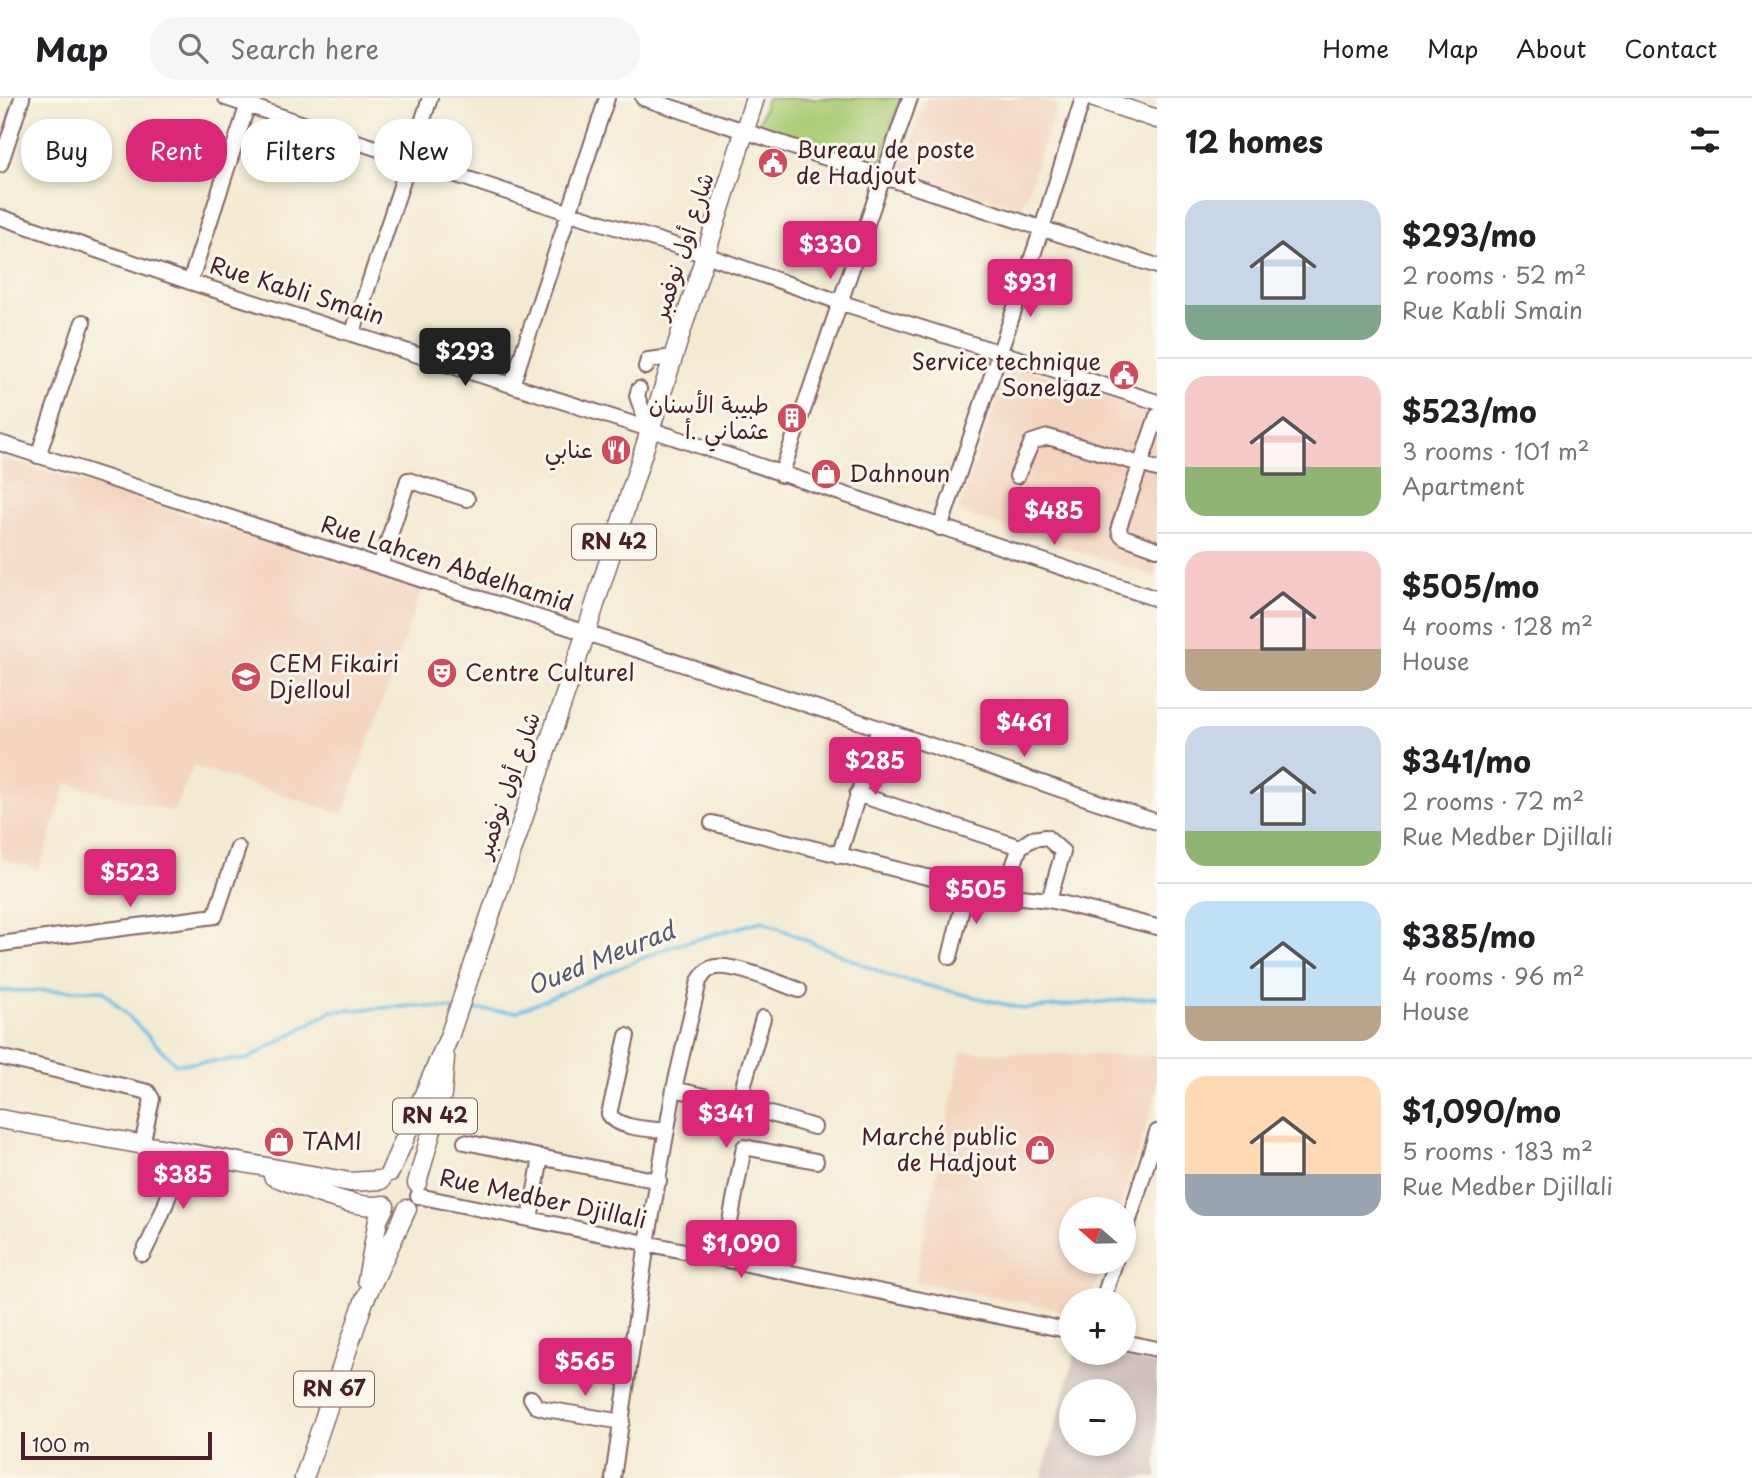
<!DOCTYPE html>
<html lang="en">
<head>
<meta charset="utf-8">
<style>
	:root { --surface:#fff; --page:#f6f6f6; --text:#202124; --muted:#757577; --line:#e0e0e0; --accent:#db2777 }
	body { margin:0; font-family:"Playpen Sans","Playpen Sans Arabic",sans-serif; background:var(--page); color:var(--text); height:100vh; display:flex; flex-direction:column; font-size:26px; white-space:nowrap }
	* { box-sizing:border-box; margin:0 }
	p { font-size:23px; color:var(--muted) }
	.icon { flex:none; width:38px; height:38px; fill:none; stroke:currentColor; stroke-width:2; stroke-linecap:round; stroke-linejoin:round }
	.map { position:relative; flex:1; overflow:hidden }
	.details { display:flex; flex-direction:column; background:var(--surface); width:595px }
	.details>* { flex:none }
	.hud { position:absolute; left:21px; top:21px; width:665px; height:63px; display:flex; gap:14px }
	.needle { width:46px; rotate:290deg }
	.controls { position:absolute; left:1059px; top:1099px; display:grid; gap:14px }
	.controls a { display:grid; place-items:center; width:77px; height:77px; border-radius:50%; background:var(--surface); box-shadow:0 4px 10px #0003; font-size:35px }
	.scale { position:absolute; left:21px; bottom:18px; width:191px; box-sizing:border-box; padding-left:7px; border:4px solid #4a1f2b; border-top:0; font-size:19px; line-height:24px; white-space:nowrap; color:#4a1f2b; -webkit-text-stroke:5px #fbf7ec; paint-order:stroke }
	.price { position:absolute; translate:-50% -60px; padding:0 16px; border-radius:7px; background:var(--accent); color:#fff; font-size:23px; line-height:46px; filter:drop-shadow(0 2px 4px #0008) }
	.price::after { content:''; position:absolute; left:50%; top:42px; width:21px; height:16px; margin-left:-10px; background:inherit; clip-path:polygon(0 0,100% 0,50% 100%) }
	.price.active { background:#222; color:#fff }
	ul { padding:0; list-style:none }
	li { display:flex; align-items:center; gap:21px; height:175px; padding:0 28px }
	li+li { border-top:2px solid var(--line) }
	li span { display:grid; place-items:center; flex:none; width:196px; height:140px; border-radius:21px; color:#555 }
	li>.icon { margin-inline-start:auto }
	span .icon { width:84px; height:84px; fill:#fffc; stroke-width:1 }
	li b { font-size:30px }
	h2 { display:flex; justify-content:space-between; align-items:center; height:84px; padding:0 28px; font-size:30px }
	.pill { padding:0 24px; border-radius:28px; background:var(--surface); box-shadow:0 4px 10px #0003; font-size:24px; line-height:63px }
	.pill.active { background:var(--accent); color:#fff }
	header { display:flex; align-items:center; gap:42px; box-sizing:border-box; height:98px; padding:0 35px; background:var(--surface); border-bottom:2px solid var(--line) }
	header strong { font-size:33px }
	nav { display:flex; gap:38px; margin-inline-start:auto; font-size:24px }
	.search { width:490px; height:63px; background:var(--page); display:flex; align-items:center; gap:18px; box-sizing:border-box; padding:0 24px; border-radius:28px; color:var(--muted); font-size:26px }
	main { display:flex; flex:1; min-height:0 }
	.map>svg:first-child { display:block }
</style>
</head>
<body>
<header>
<strong>Map</strong>
<div class="search"><svg class="icon" aria-label="search" viewBox="0 0 24 24"><circle cx="10" cy="10" r="6"/><path d="M15 15l6 6"/></svg>Search here</div>
<nav><a>Home</a><a>Map</a><a>About</a><a>Contact</a></nav>
</header>
<main>
<div class="map">
<svg width="1157" height="1380" viewBox="0 0 1157 1380">
	<rect width="100%" height="100%" fill="#fbf7ec"/>
	<filter id="ink" filterUnits="userSpaceOnUse"><feTurbulence type="fractalNoise" baseFrequency=".0143" numOctaves="2"/><feDisplacementMap in="SourceGraphic" scale="14" xChannelSelector="R" yChannelSelector="G"/><feConvolveMatrix kernelMatrix="1 2 1 2 8 2 1 2 1" color-interpolation-filters="sRGB"/></filter>
	<filter id="wash" filterUnits="userSpaceOnUse"><feTurbulence type="fractalNoise" baseFrequency=".00686" numOctaves="4" result="noise"/><feDisplacementMap in="SourceGraphic" scale="28" xChannelSelector="R" yChannelSelector="G"/><feGaussianBlur stdDeviation="1.57" result="paint"/><feColorMatrix in="noise" values="0 0 0 0 0 0 0 0 0 0 0 0 0 0 0 0 0 1.4 0 .05"/><feComposite in="paint" operator="in"/></filter>
	<g filter="url(#wash)">
		<rect width="100%" height="100%" fill="#f3ead2"/>
		<path fill="#f3d4bf" d="M926 0H1037L1057 7 1022 111 901 74Z
			M1010 265 1157 314V479L958 414Z
			M0 359 422 491 343 716 193 668 174 714 67 685 39 772 0 760Z
			M961 954 1157 958V993L1119 1111H1071V1164H1102L1090 1202H1071V1214L915 1183Z"/>
		<path fill="#cfc0bb" fill-rule="evenodd" d="M1075 1255H1096L1157 1266V1380H1042ZM1071 1293H1124V1346H1071Z"/>
		<path fill="#aacc75" stroke="#7a7650" stroke-width="2" d="M767 0H901L880 67 758 27Z"/>
		<g fill="none" stroke-linecap="round" stroke-linejoin="round">
			<path stroke="#6bc2e8" stroke-width="3.5" d="M0 893 102 892 176 966 248 961 332 913 415 908 453 911
				M464 911 516 914 669 849 762 823 892 879 1024 911 1157 899"/>
		</g>
	</g>
	<g filter="url(#ink)">
		<g fill="none" stroke-linecap="round" stroke-linejoin="round">
			<g stroke="#856665" stroke-width="18">
				<path id="minor" d="M226 0 570 115 706 157 842 205 1157 304
					M643 0 1157 168
					M0 67 22 0
					M0 119 190 184 649 331 1157 501
					M190 184 250 0
					M353 234 430 0
					M646 269 648 262 673 259
					M512 287 607 0
					M639 291 637 298 649 331
					M1157 318 1119 429 1120 435 1124 439 1157 451
					M0 345 879 630 1157 724
					M38 358 83 224
					M781 377 910 0
					M1017 378 1032 344 1048 339 1157 371
					M940 430 1042 130 1083 0
					M380 468 408 382 467 401
					M857 696 1020 749 1003 797
					M712 725 967 789 1003 797 1049 802 1157 829
					M1020 749 1032 741 1046 739 1063 754 1049 802
					M839 758 879 630
					M0 846 215 818 238 750
					M950 859 967 789
					M627 938 609 1016C618 1031 651 1031 667 1033
					M0 959 148 994 152 1001 142 1047
					M674 991 738 1006 763 920
					M738 1006 814 1029
					M465 1044 659 1083
					M418 1098 1071 1233
					M530 1121 541 1059
					M1124 1138 1157 1034
					M143 1156C162 1118 171 1096 181 1055
					M723 1161 744 1049 816 1063
					M1103 1202 1115 1164
					M1124 1244 1157 1251
					M531 1300 536 1308 546 1311 622 1324
					M613 1380 647 1145 674 991 699 883C703 877 707 870 716 869 735 866 779 885 799 892"/>
			</g>
			<g stroke="#856665" stroke-width="21">
				<path id="major" d="M1094 0 1157 21
					M0 1021 350 1084 381 1082
					M390 1074 449 939 586 535 755 0
					M273 1078C299 1088 357 1113 383 1107
					M417 1085 442 996 445 959
					M367 1182 378 1122 385 1108
					M304 1380 364 1203 407 1111"/>
			</g>
			<use href="#minor" stroke="#fff" stroke-width="14"/>
			<use href="#major" stroke="#fff" stroke-width="18"/>
		</g>
	</g>
	<defs>
		<g id="civic-disc" transform="scale(1.575)"><circle r="9.5" fill="#d1495b" stroke="#fbf7ec"/><path d="M-.6-6.5H3V-4.5H.6V-3L4-1V1h2V6H-6V1h2V-1L-.6-3ZM-1.2 2.5V6h2.4V2.5Z" fill="#fff"/></g>
		<g id="building-disc" transform="scale(1.575)"><circle r="9.5" fill="#d1495b" stroke="#fbf7ec"/><path d="M-4-6H4V6H1V3H-1V6H-4ZM-2.5-4.3h1.7v1.8h-1.7ZM.8-4.3h1.7v1.8H.8ZM-2.5-1h1.7V.8h-1.7ZM.8-1h1.7V.8H.8Z" fill="#fff"/></g>
		<g id="restaurant-disc" transform="scale(1.575)"><circle r="9.5" fill="#d1495b" stroke="#fbf7ec"/><path d="M-5-6h1v4h1v-4h1v4h1v-4h1v5L-1.5 .5V6h-2V.5L-5-1ZM5-6V6H3V1.5H1.5Q1.5-4 5-6Z" fill="#fff"/></g>
		<g id="shop-disc" transform="scale(1.575)"><circle r="9.5" fill="#d1495b" stroke="#fbf7ec"/><path d="M-5-2.5h2.3a2.7 3.5 0 0 1 5.4 0H5L5.5 6h-11ZM-1.5-2.5h3a1.5 2.3 0 0 0-3 0Z" fill="#fff"/></g>
		<g id="theatre-disc" transform="scale(1.575)"><circle r="9.5" fill="#d1495b" stroke="#fbf7ec"/><path d="M-5-5.5Q0-4 5-5.5V0Q5 5 0 6Q-5 5-5 0ZM-3.3-2.5H-1v1.5H-3.3ZM1-2.5H3.3v1.5H1ZM-2.8 1Q0 5.5 2.8 1Z" fill="#fff"/></g>
		<g id="school-disc" transform="scale(1.575)"><circle r="9.5" fill="#d1495b" stroke="#fbf7ec"/><path d="M0-5L7-2L0 1L-7-2ZM-4 1L0 2.5L4 1V4Q0 6-4 4Z" fill="#fff"/></g>
	</defs>
	<g fill-rule="evenodd">
		<use href="#civic-disc" x="773" y="65"/>
		<use href="#civic-disc" x="1124" y="277"/>
		<use href="#building-disc" x="792" y="320"/>
		<use href="#restaurant-disc" x="616" y="352"/>
		<use href="#shop-disc" x="826" y="376"/>
		<use href="#theatre-disc" x="442" y="575"/>
		<use href="#school-disc" x="246" y="579"/>
		<use href="#shop-disc" x="279" y="1044"/>
		<use href="#shop-disc" x="1040" y="1052"/>
	</g>
	<g text-anchor="middle" stroke-width="6" stroke-linejoin="round" paint-order="stroke">
		<g fill="#fbf7ec" stroke="#7f6065" stroke-width="2">
			<rect x="572" y="426.5" width="84" height="35" rx="5"/>
			<rect x="393" y="1000.5" width="84" height="35" rx="5"/>
			<rect x="294" y="1273.5" width="80" height="35" rx="5"/>
		</g>
		<g font-size="21" font-weight="bold" fill="#4a1f2b">
			<text x="614" y="451">RN 42</text>
			<text x="435" y="1025">RN 42</text>
			<text x="334" y="1298">RN 67</text>
		</g>
		<g font-size="23" fill="#4a1f2b" stroke="#fbf7ec" text-anchor="start">
			<text x="796" y="60">Bureau de poste<tspan x="796" dy="26">de Hadjout</tspan></text>
			<text x="1101" y="272" text-anchor="end">Service technique<tspan x="1101" dy="26">Sonelgaz</tspan></text>
			<text x="769" y="315" text-anchor="end">طبيبة الأسنان<tspan x="769" dy="26">عثماني .أ</tspan></text>
			<text x="593" y="360" text-anchor="end">عنابي</text>
			<text x="849" y="384">Dahnoun</text>
			<text x="269" y="574">CEM Fikairi<tspan x="269" dy="26">Djelloul</tspan></text>
			<text x="465" y="583">Centre Culturel</text>
			<text x="1017" y="1047" text-anchor="end">Marché public<tspan x="1017" dy="26">de Hadjout</tspan></text>
			<text x="302" y="1052">TAMI</text>
		</g>
		<g font-size="23" fill="#4a1f2b" stroke="#fbf7ec">
			<text transform="translate(683 148) rotate(-72)" y="8">شارع أول نوفمبر</text>
			<text transform="translate(297 193) rotate(17)" y="8">Rue Kabli Smain</text>
			<text transform="translate(447 466) rotate(18)" y="8">Rue Lahcen Abdelhamid</text>
			<text transform="translate(508 687) rotate(-71)" y="8">شارع أول نوفمبر</text>
			<text transform="translate(543 1101) rotate(12)" y="8">Rue Medber Djillali</text>
		</g>
		<g font-size="24" font-style="italic" fill="#56586d" stroke="#fbf7ec">
			<text transform="translate(601 861) rotate(-22)" y="8">Oued Meurad</text>
		</g>
	</g>
</svg>
<div class="controls">
<a><svg class="needle" viewBox="-14 -14 28 28"><path d="M0-13l5 13h-10z" fill="#e53935"/><path d="M0 13l5-13h-10z" fill="#757577"/></svg></a>
<a>+</a>
<a>−</a>
</div>
<div class="scale">100 m</div>
<b class="price" style="left:830px;top:183px">$330</b>
<b class="price" style="left:1030px;top:221px">$931</b>
<b class="price active" style="left:465px;top:290px">$293</b>
<b class="price" style="left:1054px;top:449px">$485</b>
<b class="price" style="left:1024px;top:661px">$461</b>
<b class="price" style="left:875px;top:699px">$285</b>
<b class="price" style="left:130px;top:811px">$523</b>
<b class="price" style="left:976px;top:828px">$505</b>
<b class="price" style="left:726px;top:1052px">$341</b>
<b class="price" style="left:183px;top:1113px">$385</b>
<b class="price" style="left:741px;top:1182px">$1,090</b>
<b class="price" style="left:585px;top:1300px">$565</b>
<div class="hud">
<a class="pill">Buy</a>
<a class="pill active">Rent</a>
<a class="pill">Filters</a>
<a class="pill">New</a>
</div>
</div>
<section class="details">
<h2>12 homes<svg class="icon" aria-label="filters" viewBox="0 0 24 24"><path d="M4 7h16M4 17h16"/><circle cx="9" cy="7" r="2"/><circle cx="15" cy="17" r="2"/></svg></h2>
<ul>
<li><span style="background:linear-gradient(#c9d6e8 75%,#7fa58c 0)"><svg class="icon" aria-label="home" viewBox="0 0 24 24"><path d="M3 11l9-7 9 7M6 9v11h12V9"/></svg></span><div><b>$293/mo</b><p>2 rooms · 52 m²</p><p>Rue Kabli Smain</p></div></li>
<li><span style="background:linear-gradient(#f6c9c9 65%,#8fb573 0)"><svg class="icon" aria-label="home" viewBox="0 0 24 24"><path d="M3 11l9-7 9 7M6 9v11h12V9"/></svg></span><div><b>$523/mo</b><p>3 rooms · 101 m²</p><p>Apartment</p></div></li>
<li><span style="background:linear-gradient(#f6c9c9 70%,#b9a48a 0)"><svg class="icon" aria-label="home" viewBox="0 0 24 24"><path d="M3 11l9-7 9 7M6 9v11h12V9"/></svg></span><div><b>$505/mo</b><p>4 rooms · 128 m²</p><p>House</p></div></li>
<li><span style="background:linear-gradient(#c9d6e8 75%,#8fb573 0)"><svg class="icon" aria-label="home" viewBox="0 0 24 24"><path d="M3 11l9-7 9 7M6 9v11h12V9"/></svg></span><div><b>$341/mo</b><p>2 rooms · 72 m²</p><p>Rue Medber Djillali</p></div></li>
<li><span style="background:linear-gradient(#bfe0f5 75%,#b9a48a 0)"><svg class="icon" aria-label="home" viewBox="0 0 24 24"><path d="M3 11l9-7 9 7M6 9v11h12V9"/></svg></span><div><b>$385/mo</b><p>4 rooms · 96 m²</p><p>House</p></div></li>
<li><span style="background:linear-gradient(#ffd9b3 70%,#9aa5b1 0)"><svg class="icon" aria-label="home" viewBox="0 0 24 24"><path d="M3 11l9-7 9 7M6 9v11h12V9"/></svg></span><div><b>$1,090/mo</b><p>5 rooms · 183 m²</p><p>Rue Medber Djillali</p></div></li>
</ul>
</section>
</main>
</body>
</html>
